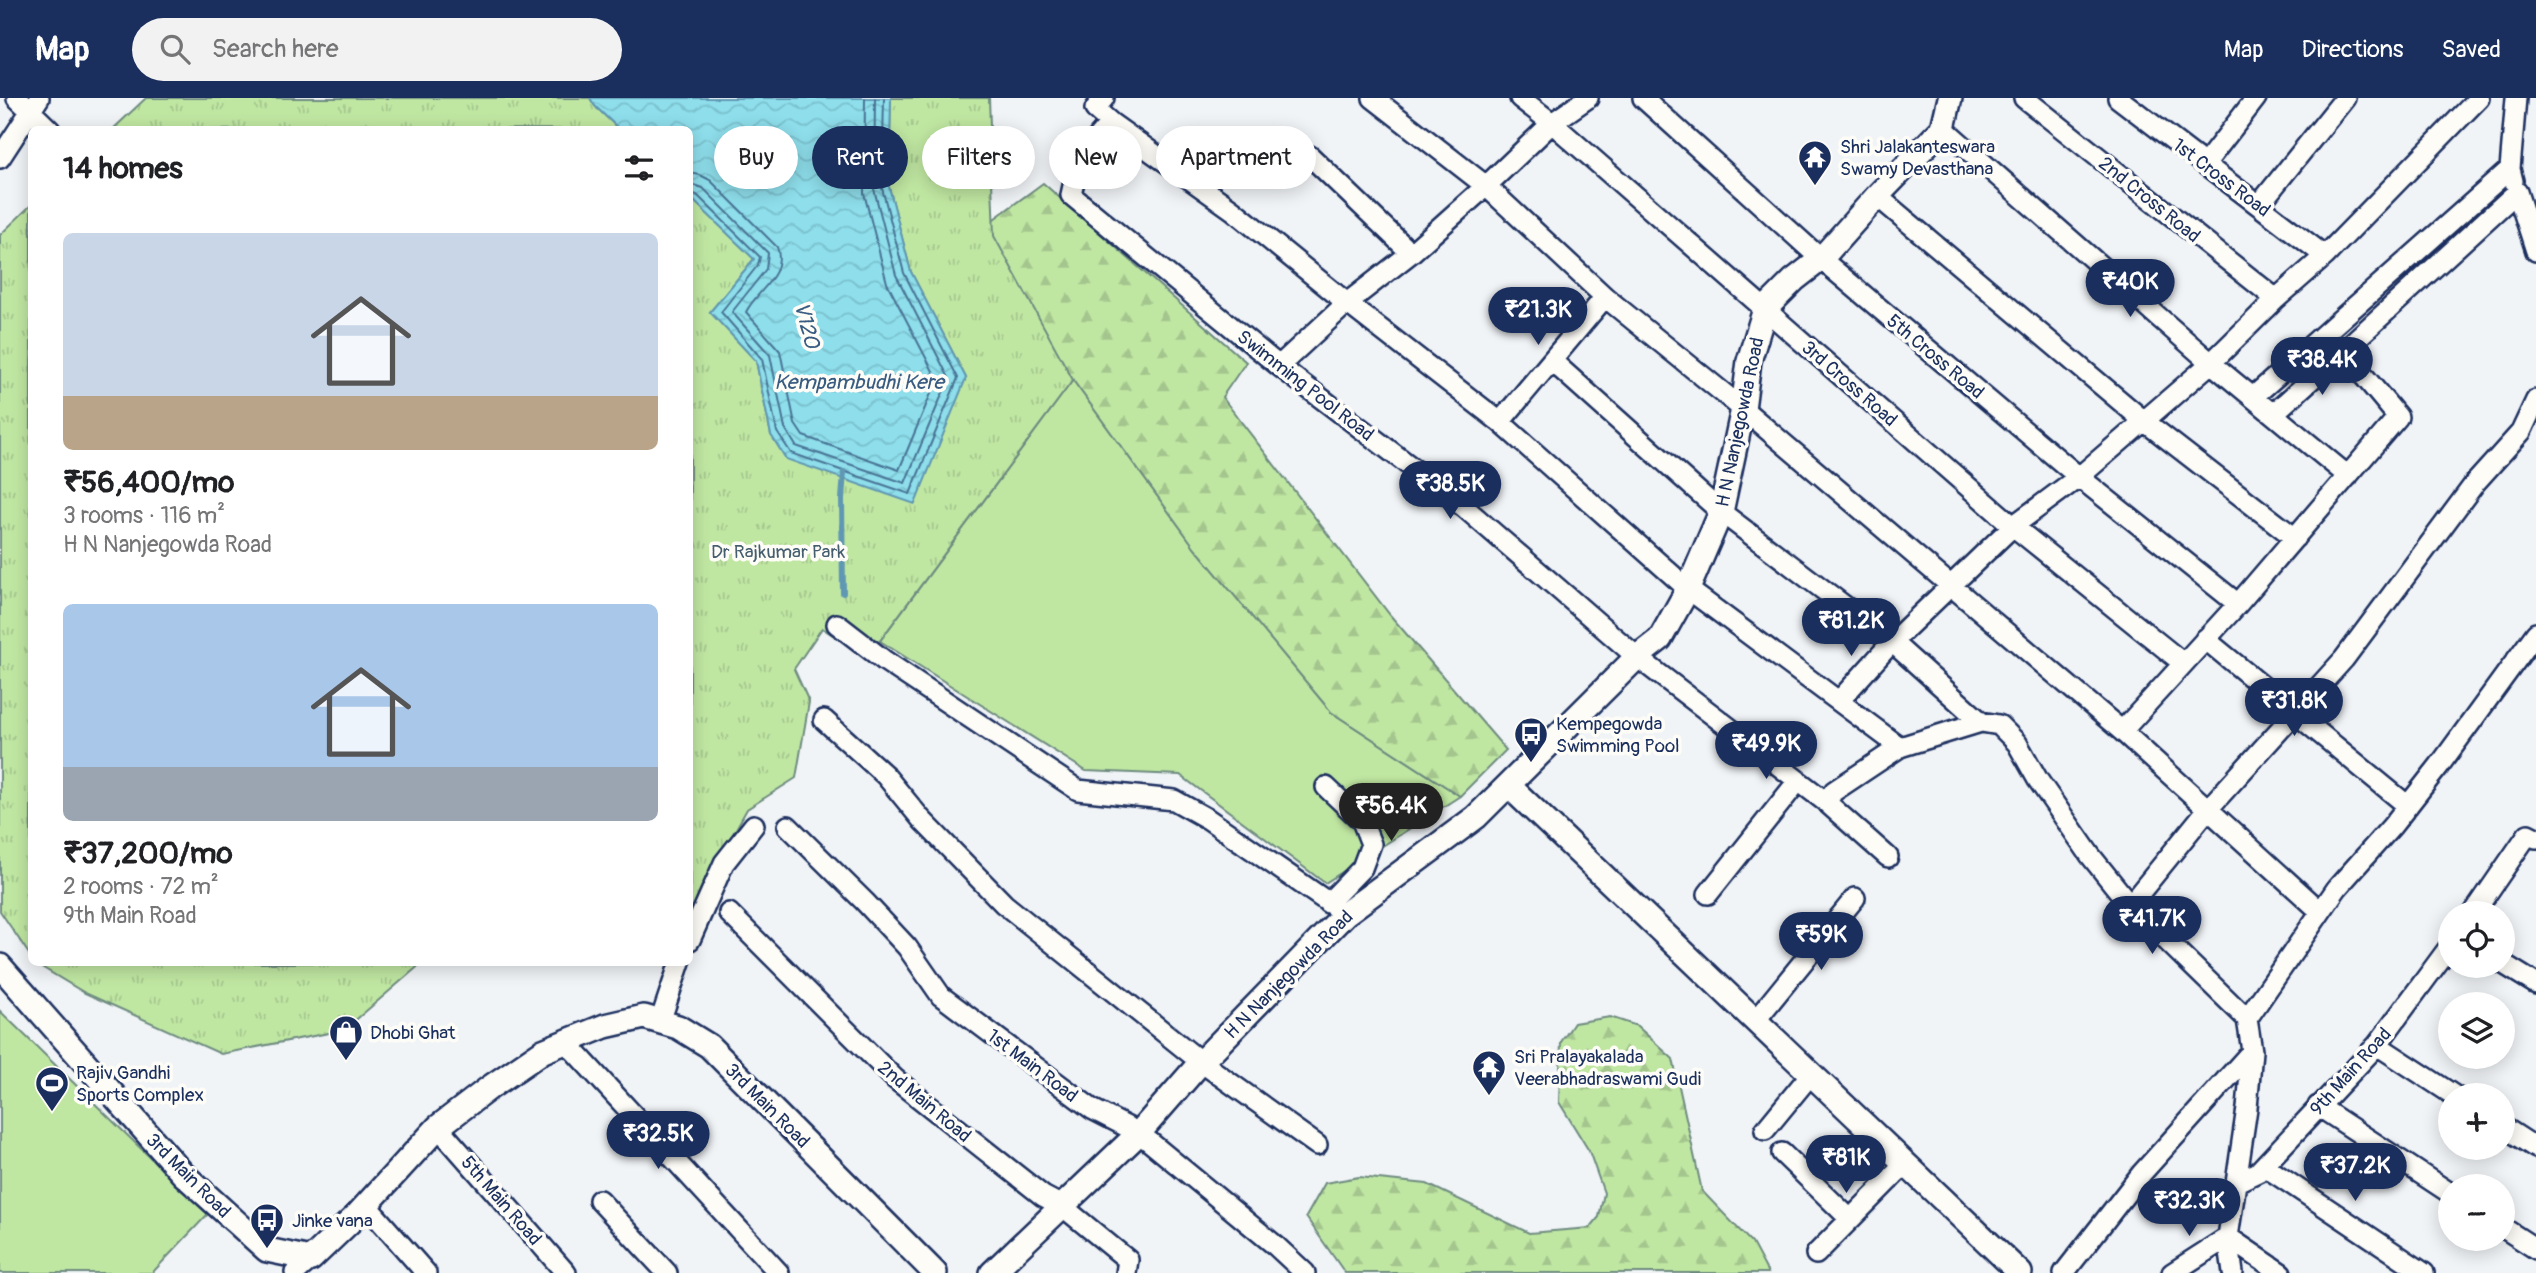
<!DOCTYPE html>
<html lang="en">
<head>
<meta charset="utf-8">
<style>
	:root { --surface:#fff; --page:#f2f2f2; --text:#202124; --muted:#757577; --accent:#1b2f5e }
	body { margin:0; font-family:Pangolin,sans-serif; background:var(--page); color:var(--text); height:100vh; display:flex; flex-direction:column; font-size:26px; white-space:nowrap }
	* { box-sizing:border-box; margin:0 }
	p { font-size:23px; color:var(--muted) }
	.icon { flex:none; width:38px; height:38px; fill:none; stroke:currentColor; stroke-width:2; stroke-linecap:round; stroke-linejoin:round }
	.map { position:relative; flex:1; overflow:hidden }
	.sheet { position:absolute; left:28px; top:28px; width:665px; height:840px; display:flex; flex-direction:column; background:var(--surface); border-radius:10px; box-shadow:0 4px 18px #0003 }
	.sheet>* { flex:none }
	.guide { position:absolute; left:714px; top:28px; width:665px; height:63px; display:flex; gap:14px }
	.tools { position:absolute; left:2438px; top:803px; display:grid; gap:14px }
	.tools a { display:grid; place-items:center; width:77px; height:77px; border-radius:50%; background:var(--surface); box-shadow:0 4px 18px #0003; font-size:35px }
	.price { position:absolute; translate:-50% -60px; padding:0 16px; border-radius:24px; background:var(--accent); color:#fff; font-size:23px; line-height:46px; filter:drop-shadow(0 2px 4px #0008) }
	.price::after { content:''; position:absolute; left:50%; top:42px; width:21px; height:16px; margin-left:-10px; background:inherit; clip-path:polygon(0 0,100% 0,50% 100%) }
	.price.selected { background:#222; color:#fff }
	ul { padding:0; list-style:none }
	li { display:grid; align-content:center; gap:14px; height:371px; padding:0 35px }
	li span { display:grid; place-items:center; height:217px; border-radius:10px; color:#555 }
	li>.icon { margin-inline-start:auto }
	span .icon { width:126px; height:126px; fill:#fffc; stroke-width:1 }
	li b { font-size:30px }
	h2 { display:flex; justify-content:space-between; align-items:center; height:84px; padding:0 35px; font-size:30px }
	.chip { padding:0 24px; border-radius:32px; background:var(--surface); box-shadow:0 4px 18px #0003; font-size:24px; line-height:63px }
	.chip.selected { background:var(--accent); color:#fff }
	header { display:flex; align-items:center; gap:42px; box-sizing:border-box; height:98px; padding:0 35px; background:var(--accent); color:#fff }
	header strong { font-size:33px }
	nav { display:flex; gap:38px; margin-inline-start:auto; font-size:24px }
	.search { width:490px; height:63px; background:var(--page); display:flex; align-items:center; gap:18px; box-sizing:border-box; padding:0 24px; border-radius:38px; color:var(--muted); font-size:26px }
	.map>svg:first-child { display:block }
</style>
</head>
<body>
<header>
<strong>Map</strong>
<div class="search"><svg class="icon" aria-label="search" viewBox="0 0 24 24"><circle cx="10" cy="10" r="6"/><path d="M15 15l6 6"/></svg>Search here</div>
<nav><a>Map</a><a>Directions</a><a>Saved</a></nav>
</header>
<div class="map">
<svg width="2536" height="1175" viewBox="0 0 2536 1175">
	<defs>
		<pattern id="forest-firs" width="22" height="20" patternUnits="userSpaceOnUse" patternTransform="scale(1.75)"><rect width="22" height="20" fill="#c0e7a2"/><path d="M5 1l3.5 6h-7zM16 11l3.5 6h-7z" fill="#a4c68e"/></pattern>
		<pattern id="park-tufts" width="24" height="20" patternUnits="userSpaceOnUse" patternTransform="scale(1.75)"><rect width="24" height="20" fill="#c0e7a2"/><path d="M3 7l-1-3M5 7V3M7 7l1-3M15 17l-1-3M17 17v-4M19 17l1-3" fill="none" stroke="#a4c68e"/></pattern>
		<pattern id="water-waves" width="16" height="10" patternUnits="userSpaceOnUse" patternTransform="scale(1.75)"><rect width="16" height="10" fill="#8edeeb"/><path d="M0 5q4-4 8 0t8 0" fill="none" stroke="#7abfcc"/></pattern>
	</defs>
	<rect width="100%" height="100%" fill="#f1f4f7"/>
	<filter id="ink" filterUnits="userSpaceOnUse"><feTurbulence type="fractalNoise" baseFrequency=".0143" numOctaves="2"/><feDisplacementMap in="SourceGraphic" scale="14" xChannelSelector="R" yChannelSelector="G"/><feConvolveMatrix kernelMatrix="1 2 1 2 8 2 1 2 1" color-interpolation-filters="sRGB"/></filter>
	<g filter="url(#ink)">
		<path fill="#c0e7a2" stroke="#6e8b80" stroke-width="2" d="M1073 282 1195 450 1331 614 1460 698 1325 785 1180 677 1086 673 880 543Z
			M0 913 208 1116 152 1175H0Z"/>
		<path fill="url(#forest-firs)" stroke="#6e8b80" stroke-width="2" d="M1043 85 1246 264 1222 299 1390 517 1506 652 1460 698 1331 614 1195 450 984 160 983 129Z
			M1610 919 1637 928 1673 961 1702 1093 1752 1145 1768 1175H1345L1306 1119 1325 1085 1359 1079 1427 1086 1529 1135 1590 1130 1599 1119 1604 1095 1589 1053 1559 1004 1561 944 1574 925Z"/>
		<path fill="url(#park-tufts)" stroke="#6e8b80" stroke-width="2" d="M146 0H590L595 8 619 31 112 32Z
			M891 0H989L994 138 1073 282 867 560 822 530 794 571 809 604 796 680 747 711 690 814V99L754 161 710 214 756 263 771 337 966 280 911 174 889 89Z
			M31 107V859L0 813V137Z
			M35 865H422L344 932 221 956 85 895Z"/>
		<path fill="url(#water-waves)" stroke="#6098b3" stroke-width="2" d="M590 0H891L889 89 911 174 966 280 915 406 786 361 771 337 756 263 710 214 754 161 690 99V32L619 31 595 8Z"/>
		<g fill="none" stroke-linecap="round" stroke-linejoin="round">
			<path stroke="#497596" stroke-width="2" d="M690 75 700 77 710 82 777 149C787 177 757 192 746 214L780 253 795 326 803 338 899 372 937 281 887 185 864 95 865 0
				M690 86 703 90 768 155 766 171 732 214 770 257 785 330 796 348 905 385 949 280 896 177 874 91 875 0
				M690 95 697 97 760 159 758 167 721 214 762 261 777 334 791 355 910 396 958 280 904 175 882 90 884 0"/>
			<path stroke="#6098b3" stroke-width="6" d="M843 495 842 401 844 374"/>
			<g stroke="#1b2f5e" stroke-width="24">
				<path id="minor" d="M17 0 50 32
					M1104 0 1095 11 1111 25 1233 112 1347 205 1500 324 1688 491 1900 649
					M1373 0 1486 88 1605 199 1743 311 2122 633 2320 813
					M1520 0 1552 25 2013 428 2183 565
					M1643 0 1821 161 2079 379 2238 506
					M2024 0 2276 201
					M2118 0 2325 158
					M1111 25C1091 44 1076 69 1071 97L1279 268 1465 410 1637 559 1826 704 1834 693 1900 649 1981 624 1999 627 2017 645 2038 682 2090 757 2130 807 2247 921 2252 953 2247 1010 2228 1139 2233 1175
					M1943 30 2211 265 2348 378
					M1310 58 1411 155
					M0 60 39 0
					M2205 66 2256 0
					M2513 83 2510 71 2516 0
					M1877 98 2144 323 2295 440
					M2259 107 2345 0
					M1552 263 1721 414 1892 544 2013 428 2079 379 2211 265 2276 201 2325 158 2479 0
					M1279 268 1347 205 1411 155 1486 88 1552 25 1588 0
					M2253 299 2510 71
					M2273 316 2343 253
					M1500 324 1605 199
					M837 526 885 563 1078 692 1174 702 1208 721 1345 816
					M2205 541 2408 708
					M1839 603 1892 544 1981 624
					M824 622 885 677 922 722 1004 806 1201 964 1317 1047
					M2122 633 2238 506 2398 319 2343 253 2517 94 2536 153
					M1326 689 1362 723 1371 746 1362 770 1328 805
					M1826 704 1888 759
					M788 728 865 804 907 849 941 898 1092 1011 1139 1035 1276 1148 1305 1175
					M1708 796 1798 683
					M2130 807 2207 712 2344 561 2475 385 2521 334 2536 302
					M729 815 895 981 1043 1098 1062 1108 1128 1162 1126 1175
					M2473 816 2528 736 2536 740
					M690 842 724 765 754 727
					M2502 865 2536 886
					M2247 921 2337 790 2392 728 2439 668 2536 535
					M1755 923 1855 800
					M660 924 680 864
					M567 945 779 1175
					M2377 947 2455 998
					M2318 1008 2450 1095
					M2502 1028 2536 1050
					M438 1029 566 1175
					M1765 1032 1811 976
					M1782 1055 1850 1121
					M2264 1068 2424 1175
					M2237 1084 2258 1074 2377 947 2450 848
					M599 1102 667 1175
					M358 1116 367 1108 426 1175
					M2502 1129 2536 1151
					M1816 1156 1905 1066
					M295 1175 311 1161
					M2064 1175 2142 1075 2252 953
					M2172 1175 2228 1139 2281 1175"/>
			</g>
			<g stroke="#1b2f5e" stroke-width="28">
				<path id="tertiary" d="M1509 688 2020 1175
					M0 868 183 1076 267 1152 311 1161 358 1116 438 1029 489 990 543 953 605 928 644 919 678 929 709 948 935 1175
					M992 1175 1139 1035 1201 964 1345 816 1476 719 1637 559 1660 541 1688 491 1721 414 1743 311 1749 263 1765 211 1794 182 1821 161 1877 98 1943 30 1950 0"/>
			</g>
			<use href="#minor" stroke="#fdfcf7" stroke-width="19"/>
			<use href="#tertiary" stroke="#fdfcf7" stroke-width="23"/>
		</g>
	</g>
	<defs>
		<g id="temple-pin" transform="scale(1.75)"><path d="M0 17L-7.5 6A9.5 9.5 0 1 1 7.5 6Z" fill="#1b2f5e" stroke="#fdfcf7"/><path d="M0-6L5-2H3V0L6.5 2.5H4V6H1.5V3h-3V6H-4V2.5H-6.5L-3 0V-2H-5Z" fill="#fff"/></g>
		<g id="bus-pin" transform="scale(1.75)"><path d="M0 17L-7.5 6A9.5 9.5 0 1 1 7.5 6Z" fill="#1b2f5e" stroke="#fdfcf7"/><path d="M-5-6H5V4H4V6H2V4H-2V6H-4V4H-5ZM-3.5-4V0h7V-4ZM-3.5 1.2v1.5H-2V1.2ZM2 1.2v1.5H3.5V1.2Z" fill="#fff"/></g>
		<g id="shop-pin" transform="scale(1.75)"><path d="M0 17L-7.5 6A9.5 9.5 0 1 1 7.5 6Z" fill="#1b2f5e" stroke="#fdfcf7"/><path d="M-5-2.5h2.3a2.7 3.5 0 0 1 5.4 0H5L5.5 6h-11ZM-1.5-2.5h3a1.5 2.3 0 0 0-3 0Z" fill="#fff"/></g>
		<g id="stadium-pin" transform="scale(1.75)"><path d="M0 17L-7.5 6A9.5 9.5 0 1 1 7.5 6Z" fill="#1b2f5e" stroke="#fdfcf7"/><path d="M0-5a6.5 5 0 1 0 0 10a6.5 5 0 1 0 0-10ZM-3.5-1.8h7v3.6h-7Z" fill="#fff"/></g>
	</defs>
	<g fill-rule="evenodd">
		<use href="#temple-pin" x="1815" y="59"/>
		<use href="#bus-pin" x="1531" y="636"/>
		<use href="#shop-pin" x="346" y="934"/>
		<use href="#temple-pin" x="1489" y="969"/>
		<use href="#stadium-pin" x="52" y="985"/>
		<use href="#bus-pin" x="267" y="1122"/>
	</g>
	<g text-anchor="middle" stroke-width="7" stroke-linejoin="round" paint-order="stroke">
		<g font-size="19" fill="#1b2f5e" stroke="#fdfcf7" text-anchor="start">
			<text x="1840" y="55">Shri Jalakanteswara<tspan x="1840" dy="22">Swamy Devasthana</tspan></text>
			<text x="1556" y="632">Kempegowda<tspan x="1556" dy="22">Swimming Pool</tspan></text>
			<text x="370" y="941">Dhobi Ghat</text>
			<text x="1514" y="965">Sri Pralayakalada<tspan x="1514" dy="22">Veerabhadraswami Gudi</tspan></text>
			<text x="76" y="981">Rajiv Gandhi<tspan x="76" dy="22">Sports Complex</tspan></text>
			<text x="292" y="1129">Jinke vana</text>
		</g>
		<g font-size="19" fill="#1b2f5e" stroke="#fdfcf7">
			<text transform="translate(2222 79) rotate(37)" y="7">1st Cross Road</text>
			<text transform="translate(2150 101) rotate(39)" y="7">2nd Cross Road</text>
			<text transform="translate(1936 258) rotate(40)" y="7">5th Cross Road</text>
			<text transform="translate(1850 285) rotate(41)" y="7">3rd Cross Road</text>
			<text transform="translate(1306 287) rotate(38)" y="7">Swimming Pool Road</text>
			<text transform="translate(1739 324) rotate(-78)" y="7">H N Nanjegowda Road</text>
			<text transform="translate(1288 876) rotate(-45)" y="7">H N Nanjegowda Road</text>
			<text transform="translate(1033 967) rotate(37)" y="7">1st Main Road</text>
			<text transform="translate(2350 973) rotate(-48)" y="7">9th Main Road</text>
			<text transform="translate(925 1003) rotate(40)" y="7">2nd Main Road</text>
			<text transform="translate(768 1007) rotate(45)" y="7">3rd Main Road</text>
			<text transform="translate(189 1077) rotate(45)" y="7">3rd Main Road</text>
			<text transform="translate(502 1102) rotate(49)" y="7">5th Main Road</text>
		</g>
		<g font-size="19" fill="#445d6f" stroke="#fdfcf7">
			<text x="778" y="460">Dr Rajkumar Park</text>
		</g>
		<g font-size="21" font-style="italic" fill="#385b81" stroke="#fdfcf7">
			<text transform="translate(807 227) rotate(75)" y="7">V120</text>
			<text x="859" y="291">Kempambudhi Kere</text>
		</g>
	</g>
</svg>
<div class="tools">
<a><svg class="icon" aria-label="locate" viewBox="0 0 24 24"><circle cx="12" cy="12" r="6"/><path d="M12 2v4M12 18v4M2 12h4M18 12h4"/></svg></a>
<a><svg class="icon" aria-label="layers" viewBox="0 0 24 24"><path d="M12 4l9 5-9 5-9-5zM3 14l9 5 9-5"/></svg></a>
<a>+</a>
<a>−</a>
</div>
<b class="price" style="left:2130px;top:221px">₹40K</b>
<b class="price" style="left:1538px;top:249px">₹21.3K</b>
<b class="price" style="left:2322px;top:299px">₹38.4K</b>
<b class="price" style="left:1450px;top:423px">₹38.5K</b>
<b class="price" style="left:1851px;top:560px">₹81.2K</b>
<b class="price" style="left:2294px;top:640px">₹31.8K</b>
<b class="price" style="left:1766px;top:683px">₹49.9K</b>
<b class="price selected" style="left:1391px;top:745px">₹56.4K</b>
<b class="price" style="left:2152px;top:858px">₹41.7K</b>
<b class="price" style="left:1821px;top:874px">₹59K</b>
<b class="price" style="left:658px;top:1073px">₹32.5K</b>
<b class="price" style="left:1846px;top:1097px">₹81K</b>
<b class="price" style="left:2355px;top:1105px">₹37.2K</b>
<b class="price" style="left:2189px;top:1140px">₹32.3K</b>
<div class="guide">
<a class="chip">Buy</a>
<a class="chip selected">Rent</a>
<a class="chip">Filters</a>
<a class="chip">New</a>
<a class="chip">Apartment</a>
</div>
<section class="sheet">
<h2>14 homes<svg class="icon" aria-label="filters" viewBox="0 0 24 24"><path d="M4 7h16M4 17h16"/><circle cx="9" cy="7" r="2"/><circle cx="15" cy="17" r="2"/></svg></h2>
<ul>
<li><span style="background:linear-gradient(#c9d6e8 75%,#b9a48a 0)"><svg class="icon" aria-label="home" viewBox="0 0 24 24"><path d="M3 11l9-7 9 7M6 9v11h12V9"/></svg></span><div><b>₹56,400/mo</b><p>3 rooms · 116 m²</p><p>H N Nanjegowda Road</p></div></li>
<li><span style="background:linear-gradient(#a9c7e8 75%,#9aa5b1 0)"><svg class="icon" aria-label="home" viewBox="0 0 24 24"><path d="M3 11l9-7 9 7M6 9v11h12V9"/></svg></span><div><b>₹37,200/mo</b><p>2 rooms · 72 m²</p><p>9th Main Road</p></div></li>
</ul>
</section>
</div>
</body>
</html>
